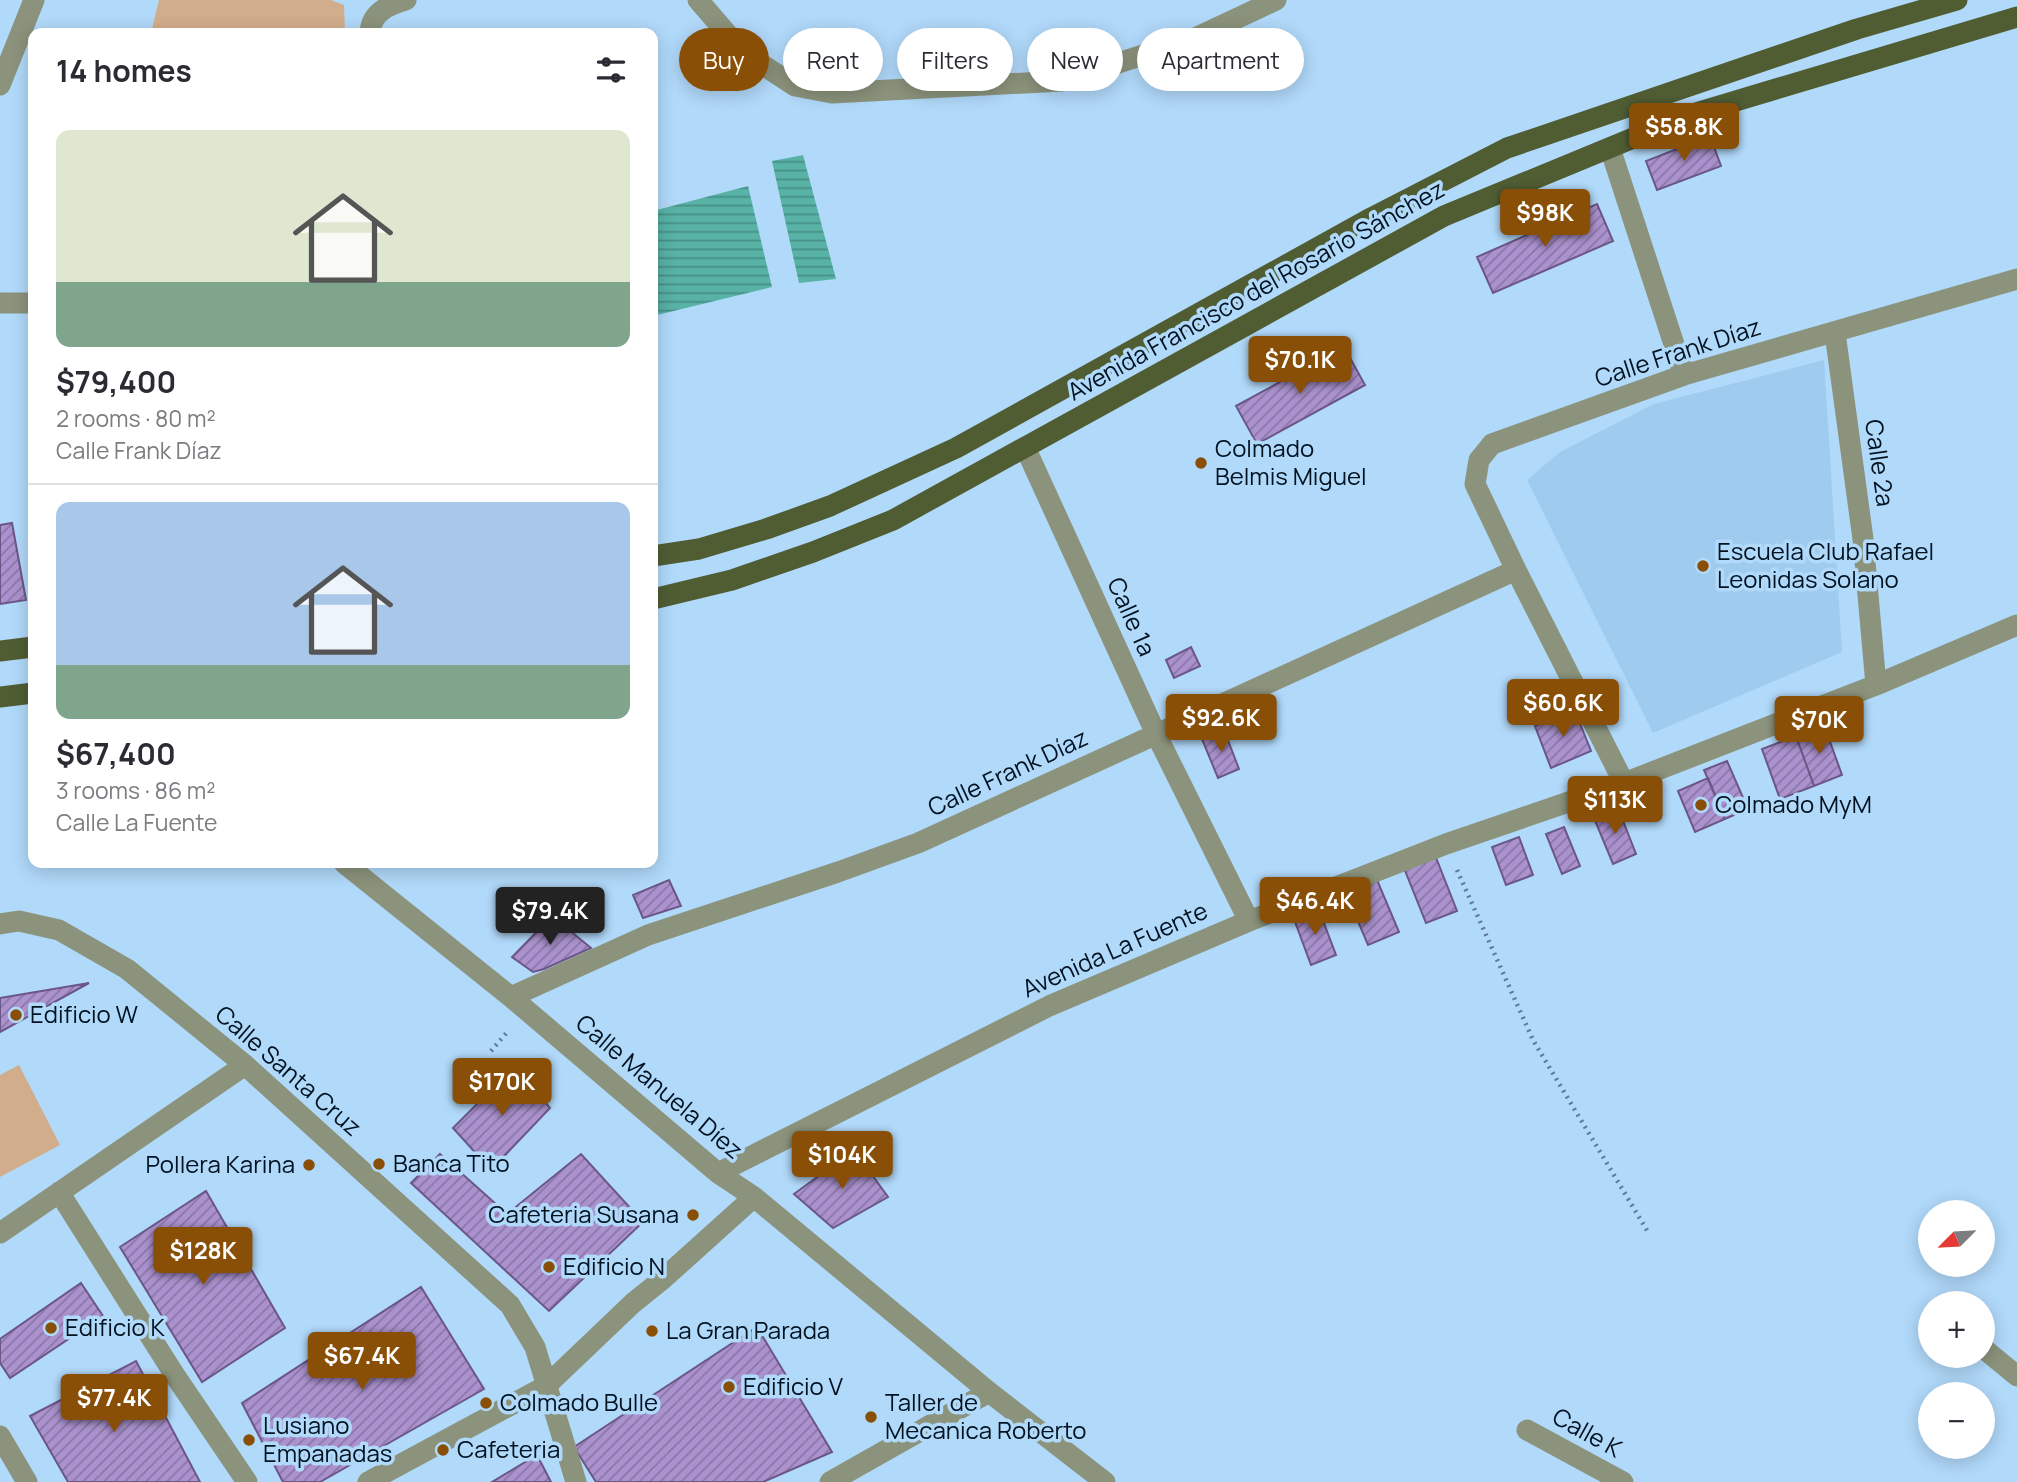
<!DOCTYPE html>
<html lang="en">
<head>
<meta charset="utf-8">
<style>
	:root { --surface:#fff; --page:#f7f7f7; --text:#2b2b33; --muted:#7c7c81; --line:#e1e1e2; --accent:#894f07 }
	body { margin:0; font-family:Manrope,sans-serif; background:var(--page); color:var(--text); height:100vh; display:flex; flex-direction:column; font-size:26px; white-space:nowrap }
	* { box-sizing:border-box; margin:0 }
	p { font-size:23px; color:var(--muted) }
	.icon { flex:none; width:38px; height:38px; fill:none; stroke:currentColor; stroke-width:2; stroke-linecap:round; stroke-linejoin:round }
	.map { position:relative; flex:1; overflow:hidden }
	.details { position:absolute; left:28px; top:28px; width:630px; height:840px; display:flex; flex-direction:column; background:var(--surface); border-radius:14px; box-shadow:0 4px 18px #0003 }
	.details>* { flex:none }
	.guide { position:absolute; left:679px; top:28px; width:665px; height:63px; display:flex; gap:14px }
	.needle { width:46px; rotate:246deg }
	.controls { position:absolute; left:1918px; top:1200px; display:grid; gap:14px }
	.controls a { display:grid; place-items:center; width:77px; height:77px; border-radius:50%; background:var(--surface); box-shadow:0 4px 18px #0003; font-size:35px }
	.price { position:absolute; translate:-50% -60px; padding:0 16px; border-radius:7px; background:var(--accent); color:#fff; font-size:23px; line-height:46px; filter:drop-shadow(0 2px 4px #0008) }
	.price::after { content:''; position:absolute; left:50%; top:42px; width:21px; height:16px; margin-left:-10px; background:inherit; clip-path:polygon(0 0,100% 0,50% 100%) }
	.price.selected { background:#222; color:#fff }
	ul { padding:0; list-style:none }
	li { display:grid; align-content:center; gap:14px; height:371px; padding:0 28px }
	li+li { border-top:2px solid var(--line) }
	li span { display:grid; place-items:center; height:217px; border-radius:14px; color:#555 }
	li>.icon { margin-inline-start:auto }
	span .icon { width:126px; height:126px; fill:#fffc; stroke-width:1 }
	li b { font-size:30px }
	h2 { display:flex; justify-content:space-between; align-items:center; height:84px; padding:0 28px; font-size:30px }
	.pill { padding:0 24px; border-radius:32px; background:var(--surface); box-shadow:0 4px 18px #0003; font-size:24px; line-height:63px }
	.pill.selected { background:var(--accent); color:#fff }
	.map>svg:first-child { display:block }
</style>
</head>
<body>
<div class="map">
<svg width="2017" height="1482" viewBox="0 0 2017 1482">
	<defs>
		<pattern id="water-rules" width="6" height="5" patternUnits="userSpaceOnUse" patternTransform="scale(1.75)"><rect width="6" height="5" fill="#58b2a5"/><path d="M0 2.5h6" fill="none" stroke="#478f86"/></pattern>
		<pattern id="building-hatch" width="6" height="6" patternUnits="userSpaceOnUse" patternTransform="scale(1.75)"><rect width="6" height="6" fill="#ab92ce"/><path d="M-1 1l2-2M0 6l6-6M5 7l2-2" fill="none" stroke="#8976a7"/></pattern>
	</defs>
	<rect width="100%" height="100%" fill="#b1d9fa"/>
	<path fill="#9fcbee" d="M1824 360 1842 652 1653 733 1527 480 1560 452 1654 404Z"/>
	<path fill="#d2ad8c" d="M159 0H331L344 5 345 33H151Z
		M19 1065 60 1145 0 1177V1075Z"/>
	<path fill="url(#water-rules)" d="M803 155 836 279 799 283 772 161Z
		M748 186 772 287 653 316V211Z"/>
	<path fill="url(#building-hatch)" stroke="#6b5786" stroke-width="2" d="M1710 136 1721 166 1657 190 1646 161Z
		M1597 204 1613 241 1493 293 1477 257Z
		M1344 347 1365 385 1257 444 1236 406Z
		M12 523 26 600 0 604V525Z
		M1191 647 1200 666 1174 678 1166 660Z
		M1575 711 1591 751 1551 768 1535 726Z
		M1824 725 1842 775 1814 786 1796 736Z
		M1224 730 1239 769 1218 778 1202 739Z
		M1796 736 1814 786 1780 799 1762 749Z
		M1727 761 1748 809 1725 819 1704 770Z
		M1708 778 1725 819 1695 832 1678 791Z
		M1618 808 1636 854 1613 864 1594 818Z
		M1564 827 1580 866 1562 874 1546 834Z
		M1519 837 1533 875 1506 885 1492 847Z
		M1435 855 1457 911 1426 923 1404 868Z
		M669 880 681 906 643 918 633 895Z
		M1377 880 1399 932 1368 945 1346 893Z
		M1319 910 1336 955 1311 965 1294 919Z
		M552 916 591 948 544 969 533 972 512 957Z
		M89 983 0 1032V998Z
		M515 1066 550 1108 491 1170 453 1128Z
		M854 1150 888 1197 833 1228 794 1194Z
		M440 1154 507 1214 581 1154 643 1222 549 1311 411 1183Z
		M206 1191 285 1328 202 1382 120 1247Z
		M81 1283 103 1316 10 1378 0 1363V1339Z
		M421 1287 484 1389 320 1482H283L242 1403Z
		M757 1327 832 1452 763 1482H596L574 1447Z
		M136 1361 200 1482H68L30 1416Z
		M537 1455 551 1482H492Z"/>
	<g fill="none" stroke-linecap="round" stroke-linejoin="round">
		<path stroke="#5e7b93" stroke-width="4.5" stroke-dasharray="2 5" stroke-linecap="butt" d="M1457 870 1533 1040 1648 1232
			M491 1051 509 1030"/>
		<path stroke="#8b937c" stroke-width="21" d="M698 0 743 52 795 86 832 93 1062 81 1193 39 1276 0
			M370 33C371 12 389 5 406 0
			M0 85 34 0
			M1610 148 1684 375
			M0 303H33
			M1835 333 1863 539 1876 685
			M1025 447 1156 734 1249 921
			M1624 783 1516 570 1475 484 1479 460 1492 444 1684 375 2017 279
			M344 863 511 997 718 1173 754 1197 989 1392 1105 1482
			M0 924 19 921 59 930 127 969 245 1065 510 1305 535 1347 576 1482
			M511 997 648 935 838 872 918 843 1516 570
			M718 1173 1049 1006 1249 921 1446 844 1624 783 1876 685 2017 625
			M59 1192 176 1377 247 1482
			M0 1233 245 1065
			M1983 1348 2017 1376
			M1527 1430 1623 1482
			M0 1436 27 1482
			M368 1482 546 1386 633 1303 664 1278 754 1197
			M830 1482 989 1392"/>
		<path stroke="#505d33" stroke-width="21" d="M653 556 699 549 766 529 830 506 956 448 1371 218 1507 148 1857 29 1957 0
			M653 599 732 580 813 552 893 520 1444 216 1689 115 2017 17
			M0 651 33 647
			M0 697 33 693"/>
	</g>
	<g fill="#894f07" stroke="#b1d9fa" stroke-width="2.5">
		<circle cx="1201" cy="463" r="7"/>
		<circle cx="1703" cy="566" r="7"/>
		<circle cx="1701" cy="805" r="7"/>
		<circle cx="16" cy="1015" r="7"/>
		<circle cx="379" cy="1164" r="7"/>
		<circle cx="309" cy="1165" r="7"/>
		<circle cx="693" cy="1215" r="7"/>
		<circle cx="549" cy="1267" r="7"/>
		<circle cx="51" cy="1328" r="7"/>
		<circle cx="652" cy="1331" r="7"/>
		<circle cx="729" cy="1387" r="7"/>
		<circle cx="486" cy="1403" r="7"/>
		<circle cx="871" cy="1417" r="7"/>
		<circle cx="249" cy="1440" r="7"/>
		<circle cx="443" cy="1450" r="7"/>
	</g>
	<g text-anchor="middle" stroke-width="7" stroke-linejoin="round" paint-order="stroke">
		<g font-size="24" fill="#021220" stroke="#b1d9fa">
			<text transform="translate(1256 291) rotate(-29)" y="8">Avenida Francisco del Rosario Sánchez</text>
			<text transform="translate(1678 353) rotate(-18)" y="8">Calle Frank Díaz</text>
			<text transform="translate(1879 463) rotate(82)" y="8">Calle 2a</text>
			<text transform="translate(1131 617) rotate(66)" y="8">Calle 1a</text>
			<text transform="translate(1008 773) rotate(-25)" y="8">Calle Frank Díaz</text>
			<text transform="translate(1115 950) rotate(-24)" y="8">Avenida La Fuente</text>
			<text transform="translate(288 1071) rotate(41)" y="8">Calle Santa Cruz</text>
			<text transform="translate(659 1087) rotate(40)" y="8">Calle Manuela Díez</text>
			<text transform="translate(1587 1433) rotate(29)" y="8">Calle K</text>
		</g>
		<g font-size="24" fill="#021220" stroke="#b1d9fa" text-anchor="start">
			<text x="1215" y="457">Colmado<tspan x="1215" dy="28">Belmis Miguel</tspan></text>
			<text x="1717" y="560">Escuela Club Rafael<tspan x="1717" dy="28">Leonidas Solano</tspan></text>
			<text x="1715" y="813">Colmado MyM</text>
			<text x="30" y="1023">Edificio W</text>
			<text x="393" y="1172">Banca Tito</text>
			<text x="295" y="1173" text-anchor="end">Pollera Karina</text>
			<text x="679" y="1223" text-anchor="end">Cafeteria Susana</text>
			<text x="563" y="1275">Edificio N</text>
			<text x="65" y="1336">Edificio K</text>
			<text x="666" y="1339">La Gran Parada</text>
			<text x="743" y="1395">Edificio V</text>
			<text x="500" y="1411">Colmado Bulle</text>
			<text x="885" y="1411">Taller de<tspan x="885" dy="28">Mecanica Roberto</tspan></text>
			<text x="263" y="1434">Lusiano<tspan x="263" dy="28">Empanadas</tspan></text>
			<text x="457" y="1458">Cafeteria</text>
		</g>
	</g>
</svg>
<div class="controls">
<a><svg class="needle" viewBox="-14 -14 28 28"><path d="M0-13l5 13h-10z" fill="#e53935"/><path d="M0 13l5-13h-10z" fill="#7c7c81"/></svg></a>
<a>+</a>
<a>−</a>
</div>
<b class="price" style="left:1684px;top:163px">$58.8K</b>
<b class="price" style="left:1545px;top:249px">$98K</b>
<b class="price" style="left:1300px;top:396px">$70.1K</b>
<b class="price" style="left:1563px;top:739px">$60.6K</b>
<b class="price" style="left:1221px;top:754px">$92.6K</b>
<b class="price" style="left:1819px;top:756px">$70K</b>
<b class="price" style="left:1615px;top:836px">$113K</b>
<b class="price" style="left:1315px;top:937px">$46.4K</b>
<b class="price selected" style="left:550px;top:947px">$79.4K</b>
<b class="price" style="left:502px;top:1118px">$170K</b>
<b class="price" style="left:842px;top:1191px">$104K</b>
<b class="price" style="left:203px;top:1287px">$128K</b>
<b class="price" style="left:362px;top:1392px">$67.4K</b>
<b class="price" style="left:114px;top:1434px">$77.4K</b>
<div class="guide">
<a class="pill selected">Buy</a>
<a class="pill">Rent</a>
<a class="pill">Filters</a>
<a class="pill">New</a>
<a class="pill">Apartment</a>
</div>
<section class="details">
<h2>14 homes<svg class="icon" aria-label="filters" viewBox="0 0 24 24"><path d="M4 7h16M4 17h16"/><circle cx="9" cy="7" r="2"/><circle cx="15" cy="17" r="2"/></svg></h2>
<ul>
<li><span style="background:linear-gradient(#dfe7d0 70%,#7fa58c 0)"><svg class="icon" aria-label="home" viewBox="0 0 24 24"><path d="M3 11l9-7 9 7M6 9v11h12V9"/></svg></span><div><b>$79,400</b><p>2 rooms · 80 m²</p><p>Calle Frank Díaz</p></div></li>
<li><span style="background:linear-gradient(#a9c7e8 75%,#7fa58c 0)"><svg class="icon" aria-label="home" viewBox="0 0 24 24"><path d="M3 11l9-7 9 7M6 9v11h12V9"/></svg></span><div><b>$67,400</b><p>3 rooms · 86 m²</p><p>Calle La Fuente</p></div></li>
</ul>
</section>
</div>
</body>
</html>
